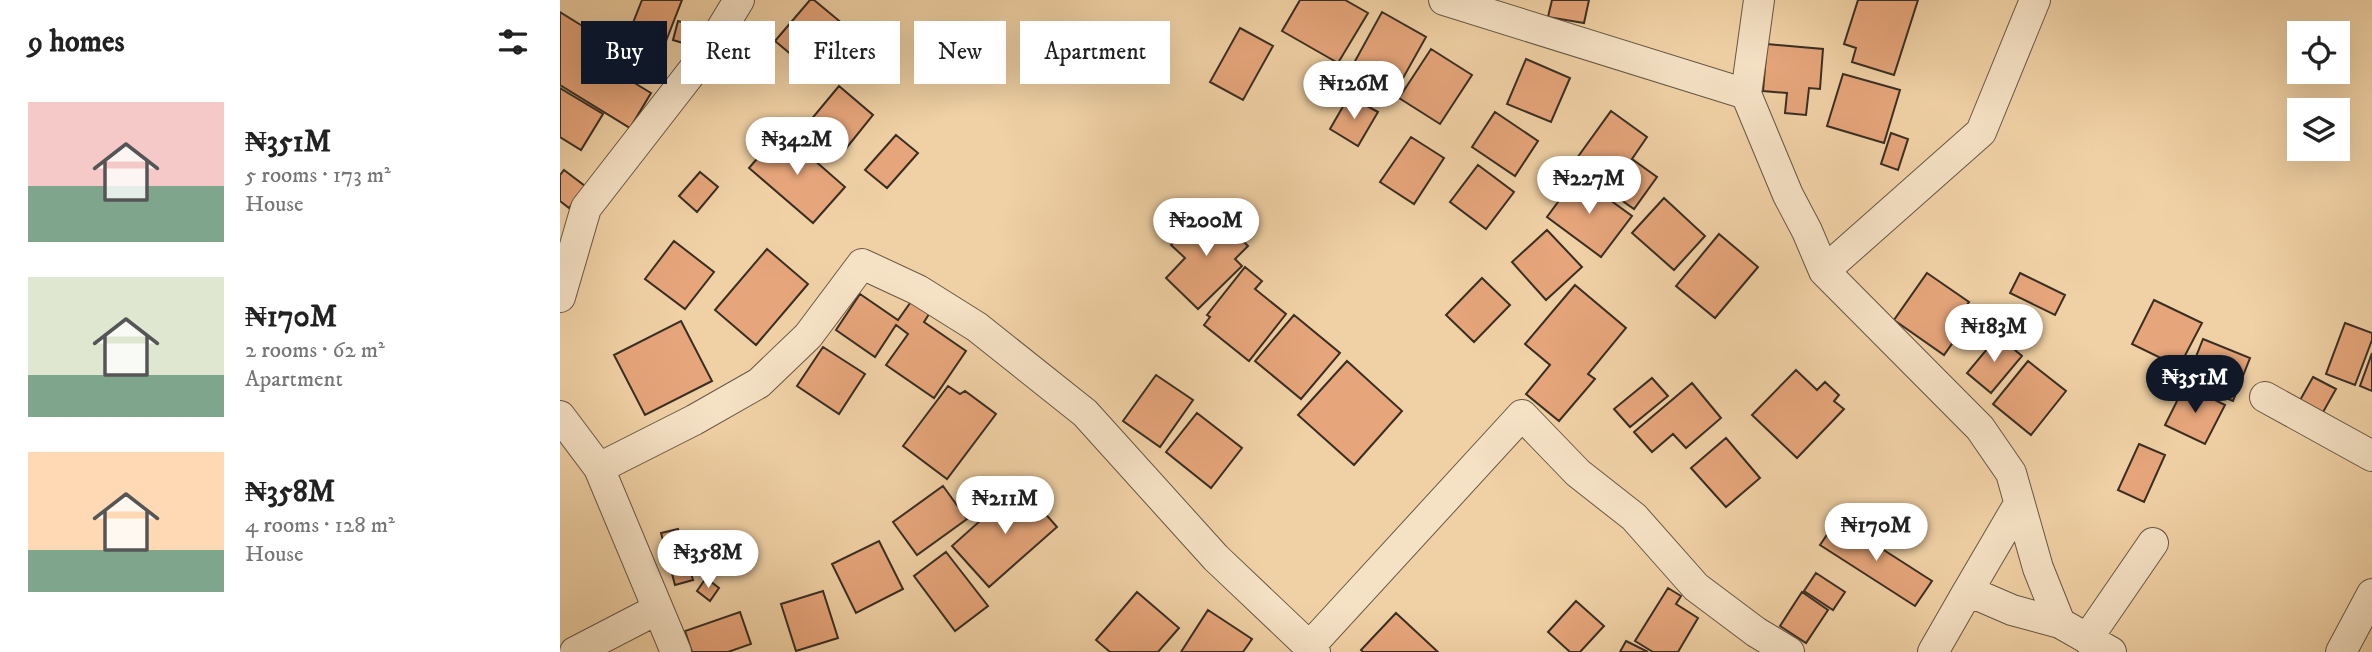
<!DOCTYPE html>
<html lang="en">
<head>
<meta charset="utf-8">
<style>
	:root { --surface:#fff; --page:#f2f2f2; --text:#222; --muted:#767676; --accent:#111827 }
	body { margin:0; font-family:"IM FELL DW Pica",serif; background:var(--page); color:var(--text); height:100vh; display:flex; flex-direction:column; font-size:26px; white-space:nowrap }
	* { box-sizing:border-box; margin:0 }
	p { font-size:23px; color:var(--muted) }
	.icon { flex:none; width:38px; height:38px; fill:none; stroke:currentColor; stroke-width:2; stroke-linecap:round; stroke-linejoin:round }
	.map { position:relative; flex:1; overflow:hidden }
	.sheet { display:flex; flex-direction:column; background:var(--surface); width:560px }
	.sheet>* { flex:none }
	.hud { position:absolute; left:21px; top:21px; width:665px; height:63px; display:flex; gap:14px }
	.controls { position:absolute; left:1727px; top:21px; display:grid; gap:14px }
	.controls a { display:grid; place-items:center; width:63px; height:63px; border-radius:0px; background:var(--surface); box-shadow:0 7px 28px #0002; font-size:35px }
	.price { position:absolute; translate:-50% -60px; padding:0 16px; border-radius:24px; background:#fff; color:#222; font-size:23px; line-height:46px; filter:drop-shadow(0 2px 4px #0008) }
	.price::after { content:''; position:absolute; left:50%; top:42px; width:21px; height:16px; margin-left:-10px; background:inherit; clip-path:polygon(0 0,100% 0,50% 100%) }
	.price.current { background:var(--accent); color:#fff }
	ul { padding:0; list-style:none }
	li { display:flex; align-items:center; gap:21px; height:175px; padding:0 28px }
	li span { display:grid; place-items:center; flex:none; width:196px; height:140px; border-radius:0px; color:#555 }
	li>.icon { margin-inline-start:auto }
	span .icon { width:84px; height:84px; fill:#fffc; stroke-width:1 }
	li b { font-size:30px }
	h2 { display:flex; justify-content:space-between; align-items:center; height:84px; padding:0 28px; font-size:30px }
	.tag { padding:0 24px; border-radius:0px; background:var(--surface); box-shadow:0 7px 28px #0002; font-size:24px; line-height:63px }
	.tag.current { background:var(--accent); color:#fff }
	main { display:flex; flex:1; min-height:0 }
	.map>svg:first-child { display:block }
</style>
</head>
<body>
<main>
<section class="sheet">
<h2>9 homes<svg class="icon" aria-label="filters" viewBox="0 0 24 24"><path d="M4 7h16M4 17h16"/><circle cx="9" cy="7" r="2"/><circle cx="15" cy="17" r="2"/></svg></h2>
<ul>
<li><span style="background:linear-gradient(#f6c9c9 60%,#7fa58c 0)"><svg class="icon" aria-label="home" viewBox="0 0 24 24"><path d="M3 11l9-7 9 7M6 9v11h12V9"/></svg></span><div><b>₦351M</b><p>5 rooms · 173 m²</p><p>House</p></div></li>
<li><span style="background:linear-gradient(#dfe7d0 70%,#7fa58c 0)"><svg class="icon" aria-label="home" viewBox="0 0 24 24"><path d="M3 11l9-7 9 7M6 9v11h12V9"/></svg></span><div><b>₦170M</b><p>2 rooms · 62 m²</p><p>Apartment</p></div></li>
<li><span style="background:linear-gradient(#ffd9b3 70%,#7fa58c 0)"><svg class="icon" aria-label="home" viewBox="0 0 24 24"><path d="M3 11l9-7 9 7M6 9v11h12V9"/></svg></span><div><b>₦358M</b><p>4 rooms · 128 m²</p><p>House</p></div></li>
</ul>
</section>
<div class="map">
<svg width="1812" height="652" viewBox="0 0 1812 652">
	<rect width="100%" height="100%" fill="#f0d1a5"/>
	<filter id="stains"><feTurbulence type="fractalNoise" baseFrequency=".00286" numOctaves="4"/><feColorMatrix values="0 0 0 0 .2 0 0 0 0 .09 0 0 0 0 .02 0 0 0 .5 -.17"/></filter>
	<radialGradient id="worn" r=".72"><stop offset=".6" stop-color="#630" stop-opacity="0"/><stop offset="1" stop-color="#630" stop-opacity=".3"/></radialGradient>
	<path fill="#e6a57a" stroke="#392e23" stroke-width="2" d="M82 0H122L106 41 71 28Z
		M250 0H254L295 34 258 77 215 41Z
		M740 0H785L808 13 778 63 722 31Z
		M992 0H1029L1024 23 988 17Z
		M1298 0H1358L1334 75 1292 62 1296 48 1284 44Z
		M0 12 37 35 25 53 91 93 70 128 0 85Z
		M822 12 866 37 833 96 789 72Z
		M118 21 142 28 136 47 113 40Z
		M680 28 713 46 683 100 650 82Z
		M1207 44 1263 49 1260 89 1249 88 1246 115 1225 113 1227 93 1203 91Z
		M871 49 912 75 880 124 839 98Z
		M966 59 1010 78 991 122 947 104Z
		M1283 74 1340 90 1324 143 1267 126Z
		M279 86 313 115 284 151 249 122Z
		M0 88 43 114 21 150 0 137Z
		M789 96 818 112 798 146 770 129Z
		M1051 111 1087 137 1072 159 1097 177 1074 209 1012 165Z
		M935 112 978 141 955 176 912 147Z
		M221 131 285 187 253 223 189 168Z
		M1331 133 1348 139 1338 170 1321 164Z
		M336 135 358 153 327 188 305 170Z
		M851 137 884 158 854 204 820 182Z
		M918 165 954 192 926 229 890 202Z
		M4 170 25 186 9 208 0 201V175Z
		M140 172 158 187 137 212 119 196Z
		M1017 176 1072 216 1041 257 987 217Z
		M1104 198 1145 236 1114 270 1072 233Z
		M649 207 688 246 675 259 682 266 638 309 606 278 625 258 611 245Z
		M987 230 1022 267 986 300 952 262Z
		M1159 234 1198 267 1155 318 1116 286Z
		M114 241 154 272 125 309 85 279Z
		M207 249 248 284 196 345 155 310Z
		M685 267 702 281 695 289 726 314 689 361 644 325 650 317 647 315Z
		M1367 273 1409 302 1399 316 1408 321 1384 355 1334 320Z
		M1460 273 1505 295 1495 315 1450 293Z
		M922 278 950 305 914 342 886 315Z
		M1015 285 1066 328 1028 374 1035 379 999 421 966 394 990 365 965 344Z
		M300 294 338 320 355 296 373 308 364 322 406 351 374 398 326 365 348 334 336 325 315 357 276 330Z
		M1594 300 1642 323 1619 367 1572 344Z
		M734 315 780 353 741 399 695 361Z
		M121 321 152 381 85 415 54 355Z
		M1785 323 1812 333V340L1795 385 1766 374Z
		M1438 336 1462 356 1431 393 1407 373Z
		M1643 339 1690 358 1673 401 1626 382Z
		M263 347 305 374 279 414 237 386Z
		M1812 353V391L1800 386Z
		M787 361 842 411 794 465 738 415Z
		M1468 361 1506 391 1471 435 1433 404Z
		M1236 370 1257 390 1265 382 1279 395 1274 401 1284 409 1237 458 1192 415Z
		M596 375 633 400 600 447 563 421Z
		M1753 377 1776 389 1762 414 1739 402Z
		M1092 378 1108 396 1070 427 1054 409Z
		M1132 383 1161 418 1126 448 1113 434 1092 452 1074 432Z
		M1625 385 1665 405 1645 444 1605 425Z
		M388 386 400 394 405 391 436 414 387 479 343 446Z
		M637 413 682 448 651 488 606 452Z
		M1166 438 1200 478 1166 507 1131 468Z
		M1579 444 1605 455 1584 502 1558 490Z
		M460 485 497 527 429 587 392 546Z
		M383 486 407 519 357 555 333 522Z
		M1277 520 1372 581 1355 606 1260 545Z
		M118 529 133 580 115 585 101 533Z
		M319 541 343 589 296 613 272 564Z
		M386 552 428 606 395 631 354 576Z
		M1256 573 1285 592 1273 610 1244 591Z
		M146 578 159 588 150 601 137 591Z
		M1108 588 1121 596 1116 604 1138 618 1118 652H1093L1075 641Z
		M263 591 278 638 236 651 221 604Z
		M577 592 619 628 598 652H550L536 640Z
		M1242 592 1268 610 1246 643 1220 626Z
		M1016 601 1044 626 1020 652H1010L988 632Z
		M648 610 692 639 683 652H621Z
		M180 612 191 644 168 652H132L125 631Z
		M836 613 878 652H803L801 650Z
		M1066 641 1088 652H1060Z"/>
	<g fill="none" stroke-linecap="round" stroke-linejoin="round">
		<g stroke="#675744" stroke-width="32">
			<path id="minor" d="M884 0 1186 94
				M1199 0 1186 94 1228 195 1247 231 1264 271 1420 428 1451 473 1478 568 1500 623
				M1264 271 1421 132 1475 0
				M0 297 26 208 148 51 179 0
				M1705 397 1812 456
				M0 416 39 468 116 652
				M39 468 134 420 199 383 248 336 302 264 358 290 417 327 525 413 656 558 755 652
				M1408 591 1459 504
				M1527 639 1593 543
				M750 646 962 415 1018 473 1074 517 1136 587 1196 632 1229 652
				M15 652 98 609
				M1373 652 1408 591 1452 610 1500 623 1551 652
				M1781 652 1812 594"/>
		</g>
		<use href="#minor" stroke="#f5e1c4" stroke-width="30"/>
	</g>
	<rect width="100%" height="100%" filter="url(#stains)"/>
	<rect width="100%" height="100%" fill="url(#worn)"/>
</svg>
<div class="controls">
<a><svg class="icon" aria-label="locate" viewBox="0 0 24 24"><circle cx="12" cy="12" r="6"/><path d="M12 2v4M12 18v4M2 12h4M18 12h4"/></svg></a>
<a><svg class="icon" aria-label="layers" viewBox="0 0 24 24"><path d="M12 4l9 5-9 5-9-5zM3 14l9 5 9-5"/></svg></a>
</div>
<b class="price" style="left:794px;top:121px">₦126M</b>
<b class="price" style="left:237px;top:177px">₦342M</b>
<b class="price" style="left:1029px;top:216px">₦227M</b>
<b class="price" style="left:646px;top:258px">₦200M</b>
<b class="price" style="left:1434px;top:364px">₦183M</b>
<b class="price current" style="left:1635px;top:415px">₦351M</b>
<b class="price" style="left:445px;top:536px">₦211M</b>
<b class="price" style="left:1316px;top:563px">₦170M</b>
<b class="price" style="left:148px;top:590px">₦358M</b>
<div class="hud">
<a class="tag current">Buy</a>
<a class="tag">Rent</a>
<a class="tag">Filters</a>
<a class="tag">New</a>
<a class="tag">Apartment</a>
</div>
</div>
</main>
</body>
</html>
